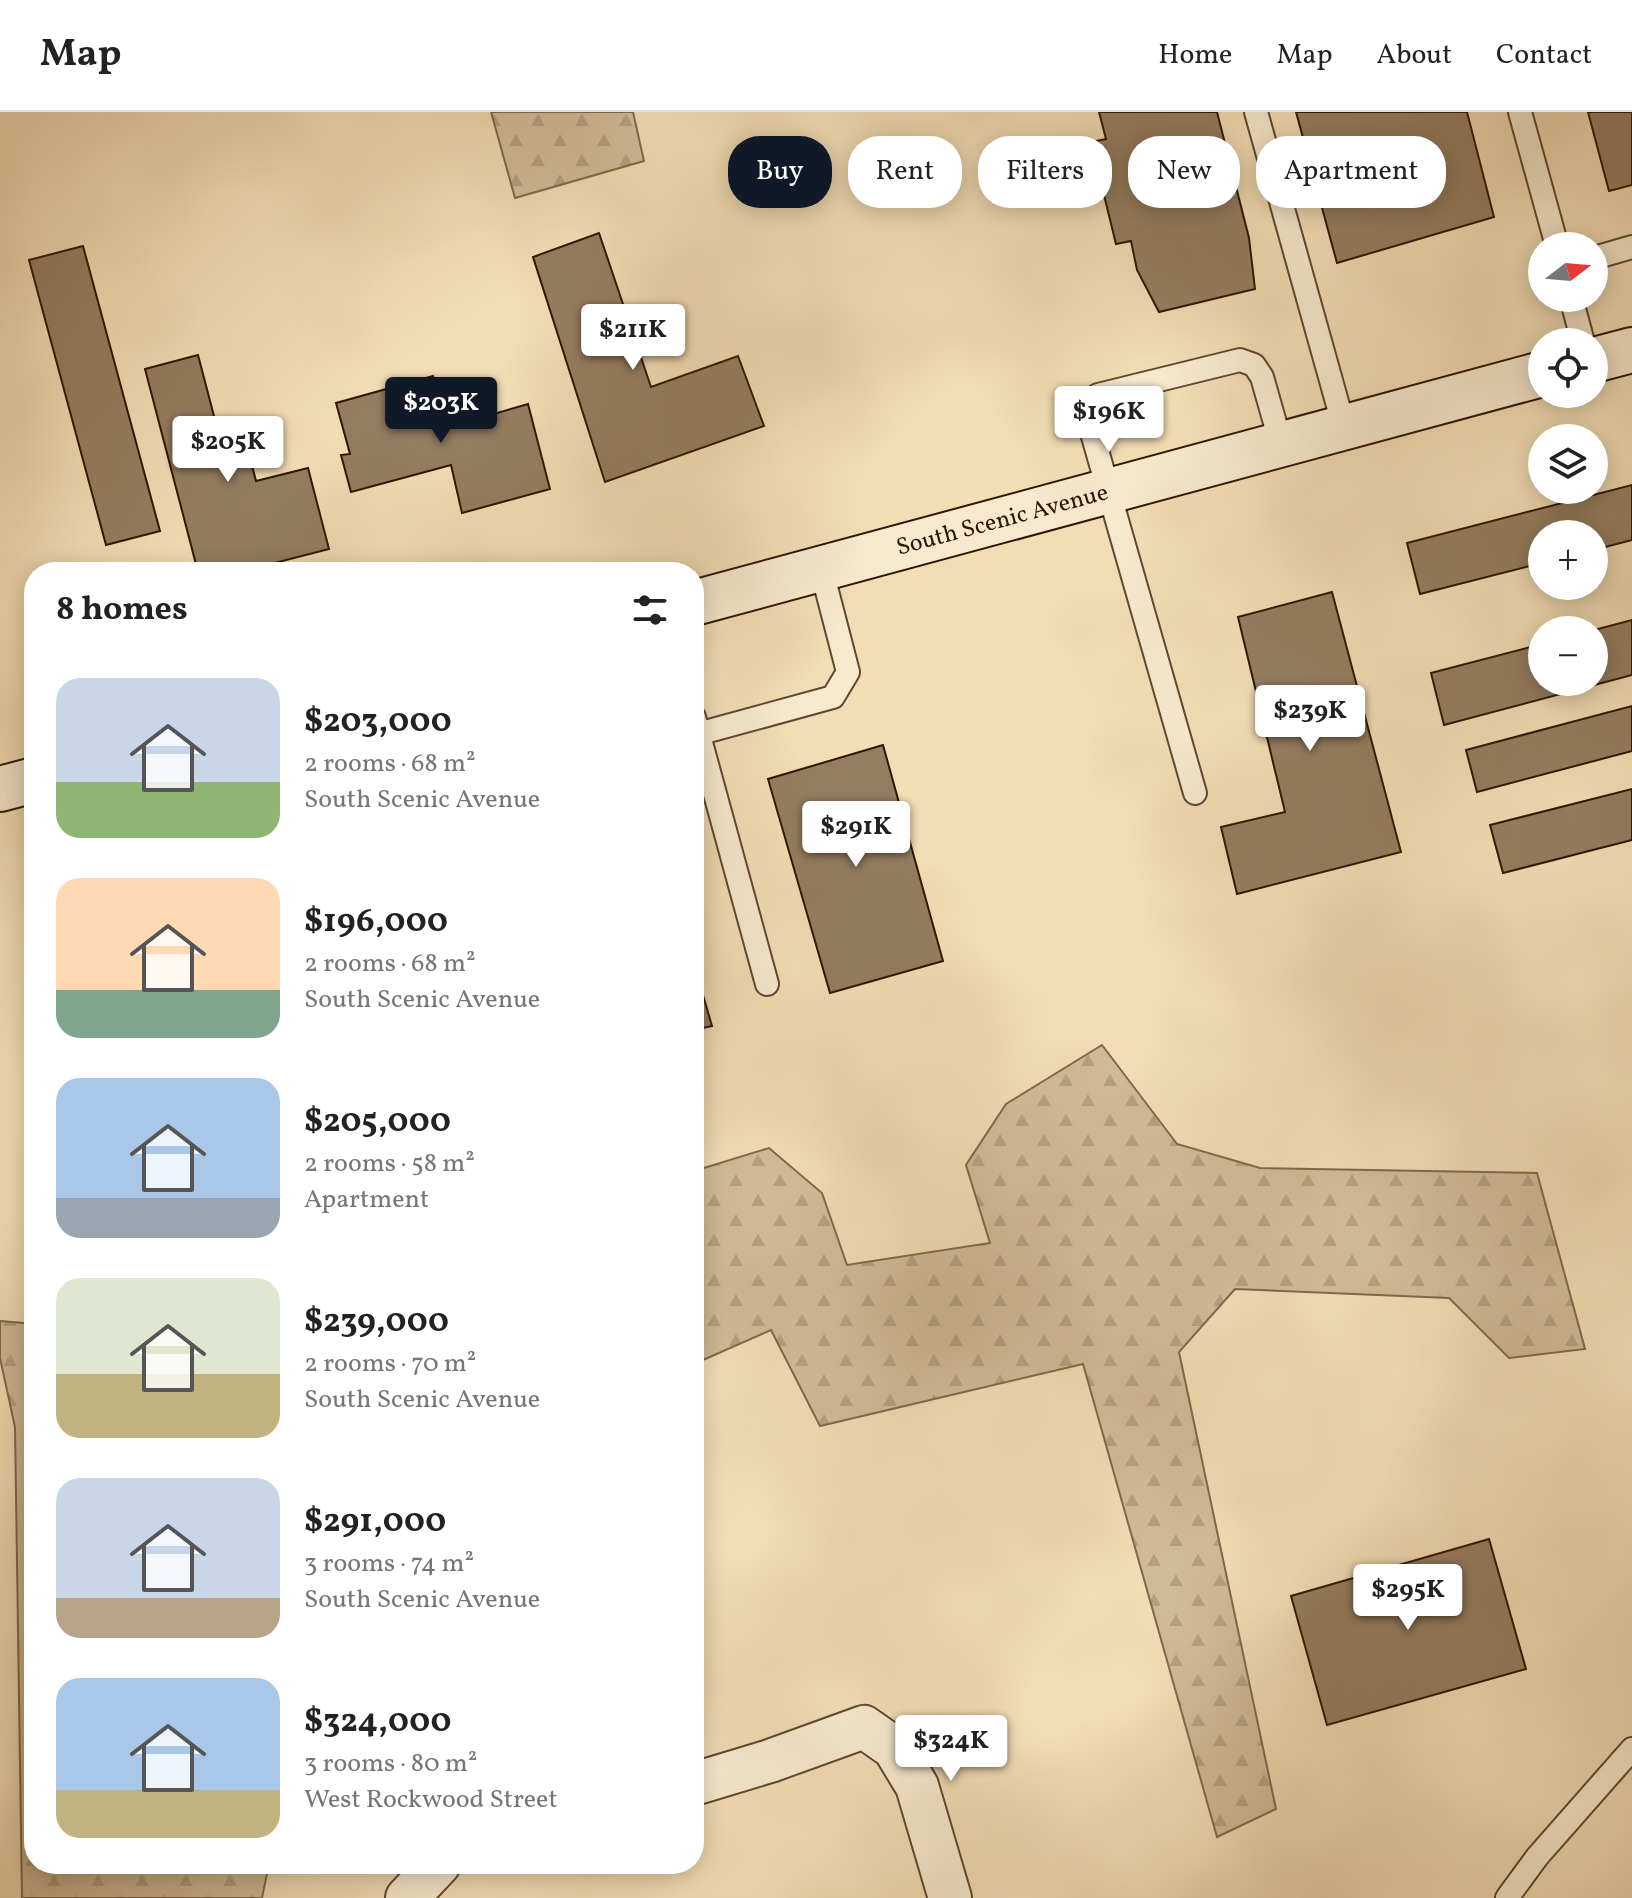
<!DOCTYPE html>
<html lang="en">
<head>
<meta charset="utf-8">
<style>
	:root { --surface:#fff; --page:#f6f6f6; --text:#222; --muted:#767676; --line:#e0e0e0; --accent:#111827 }
	body { margin:0; font-family:Vollkorn,serif; background:var(--page); color:var(--text); height:100vh; display:flex; flex-direction:column; font-size:30px; white-space:nowrap }
	* { box-sizing:border-box; margin:0 }
	p { font-size:26px; color:var(--muted) }
	.icon { flex:none; width:44px; height:44px; fill:none; stroke:currentColor; stroke-width:2; stroke-linecap:round; stroke-linejoin:round }
	.map { position:relative; flex:1; overflow:hidden }
	.drawer { position:absolute; left:24px; top:450px; width:680px; height:1312px; display:flex; flex-direction:column; background:var(--surface); border-radius:32px; box-shadow:0 4px 20px #0003 }
	.drawer>* { flex:none }
	.guide { position:absolute; left:728px; top:24px; width:760px; height:72px; display:flex; gap:16px }
	.needle { width:52px; rotate:74deg }
	.tools { position:absolute; left:1528px; top:120px; display:grid; gap:16px }
	.tools a { display:grid; place-items:center; width:80px; height:80px; border-radius:50%; background:var(--surface); box-shadow:0 4px 20px #0003; font-size:40px }
	.price { position:absolute; translate:-50% -68px; padding:0 18px; border-radius:8px; background:#fff; color:#222; font-size:26px; line-height:52px; filter:drop-shadow(0 2px 4px #0008) }
	.price::after { content:''; position:absolute; left:50%; top:48px; width:24px; height:18px; margin-left:-12px; background:inherit; clip-path:polygon(0 0,100% 0,50% 100%) }
	.price.on { background:var(--accent); color:#fff }
	ul { padding:0; list-style:none }
	li { display:flex; align-items:center; gap:24px; height:200px; padding:0 32px }
	li span { display:grid; place-items:center; flex:none; width:224px; height:160px; border-radius:24px; color:#555 }
	li>.icon { margin-inline-start:auto }
	span .icon { width:96px; height:96px; fill:#fffc; stroke-width:1 }
	li b { font-size:34px }
	h2 { display:flex; justify-content:space-between; align-items:center; height:96px; padding:0 32px; font-size:34px }
	.tag { padding:0 28px; border-radius:32px; background:var(--surface); box-shadow:0 4px 20px #0003; font-size:28px; line-height:72px }
	.tag.on { background:var(--accent); color:#fff }
	header { display:flex; align-items:center; gap:48px; box-sizing:border-box; height:112px; padding:0 40px; background:var(--surface); border-bottom:2px solid var(--line) }
	header strong { font-size:38px }
	nav { display:flex; gap:44px; margin-inline-start:auto; font-size:28px }
	.map>svg:first-child { display:block }
</style>
</head>
<body>
<header>
<strong>Map</strong>
<nav><a>Home</a><a>Map</a><a>About</a><a>Contact</a></nav>
</header>
<div class="map">
<svg width="1632" height="1786" viewBox="0 0 1632 1786">
	<defs>
		<pattern id="forest-firs" width="22" height="20" patternUnits="userSpaceOnUse" patternTransform="scale(2)"><rect width="22" height="20" fill="#d1bb96"/><path d="M5 1l3.5 6h-7zM16 11l3.5 6h-7z" fill="#b4a080"/></pattern>
	</defs>
	<rect width="100%" height="100%" fill="#f2ddb4"/>
	<filter id="stains"><feTurbulence type="fractalNoise" baseFrequency=".0025" numOctaves="4"/><feColorMatrix values="0 0 0 0 .2 0 0 0 0 .09 0 0 0 0 .02 0 0 0 .5 -.17"/></filter>
	<radialGradient id="worn" r=".72"><stop offset=".6" stop-color="#630" stop-opacity="0"/><stop offset="1" stop-color="#630" stop-opacity=".3"/></radialGradient>
	<path fill="url(#forest-firs)" stroke="#80684d" stroke-width="2" d="M491 0H633L644 49 515 86Z
		M1102 933 1177 1032 1260 1056 1537 1061 1585 1237 1509 1246 1449 1186 1235 1177 1179 1240 1276 1697 1217 1725 1083 1252 820 1314 771 1218 694 1252V1059L769 1036 822 1081 847 1153 990 1131 966 1053 1006 992Z
		M0 1209 34 1212V1752H269L262 1786H22L15 1315 0 1246Z"/>
	<path fill="#947d60" stroke="#2f1504" stroke-width="2" d="M1099 0H1217L1249 126 1255 177 1159 200 1137 158 1131 129 1116 132 1091 30 1106 27Z
		M1296 0H1467L1494 105 1337 151Z
		M1588 0H1632V73L1609 79Z
		M599 121 651 275 738 244 764 314 605 370 533 145Z
		M83 134 160 419 106 433 29 148Z
		M198 243 226 350 250 346 256 369 308 356 329 437 239 460H198L145 257Z
		M433 264 449 315 528 292 550 377 462 401 451 353 351 380 341 343 350 342 336 291Z
		M1632 373V428L1594 438V422H1542V451L1420 482 1407 431Z
		M1332 480 1401 740 1237 782 1221 715 1285 700 1238 505Z
		M1632 508V563L1444 613 1431 561 1542 532V570H1594V518Z
		M1632 594V639L1477 680 1466 638Z
		M883 633 943 849 830 881 768 667Z
		M1632 677V728L1503 761 1490 713Z
		M694 852 712 914 694 918Z
		M1489 1427 1526 1557 1327 1613 1291 1484Z"/>
	<g fill="none" stroke-linecap="round" stroke-linejoin="round">
		<g stroke="#604730" stroke-width="26">
			<path id="lane" d="M1256 0 1344 315
				M1520 0 1557 134
				M1594 146 1632 135
				M1571 186 1583 230
				M694 605 767 872
				M694 623 833 585 848 560 821 456
				M1195 681 1092 321 1090 296 1098 283 1240 248 1254 253 1262 265 1281 332
				M1507 1786 1537 1745 1632 1637"/>
		</g>
		<g stroke="#604730" stroke-width="46">
			<path id="street" d="M694 1672 770 1649 864 1615 894 1636 917 1674 950 1786
				M407 1786 439 1752"/>
		</g>
		<g stroke="#2f1504" stroke-width="48">
			<path id="secondary" d="M1594 248 1632 238
				M694 491 1542 262
				M0 677 34 668"/>
		</g>
		<use href="#lane" stroke="#f7e9ce" stroke-width="22"/>
		<use href="#street" stroke="#f7e9ce" stroke-width="42"/>
		<use href="#secondary" stroke="#f7e9ce" stroke-width="44"/>
	</g>
	<g text-anchor="middle" stroke-width="6" stroke-linejoin="round" paint-order="stroke">
		<g font-size="24" fill="#2f1504" stroke="#f7e9ce">
			<text transform="translate(1002 407) rotate(-15)" y="8">South Scenic Avenue</text>
		</g>
	</g>
	<rect width="100%" height="100%" filter="url(#stains)"/>
	<rect width="100%" height="100%" fill="url(#worn)"/>
</svg>
<div class="tools">
<a><svg class="needle" viewBox="-14 -14 28 28"><path d="M0-13l5 13h-10z" fill="#e53935"/><path d="M0 13l5-13h-10z" fill="#767676"/></svg></a>
<a><svg class="icon" aria-label="locate" viewBox="0 0 24 24"><circle cx="12" cy="12" r="6"/><path d="M12 2v4M12 18v4M2 12h4M18 12h4"/></svg></a>
<a><svg class="icon" aria-label="layers" viewBox="0 0 24 24"><path d="M12 4l9 5-9 5-9-5zM3 14l9 5 9-5"/></svg></a>
<a>+</a>
<a>−</a>
</div>
<b class="price" style="left:633px;top:260px">$211K</b>
<b class="price on" style="left:441px;top:333px">$203K</b>
<b class="price" style="left:1109px;top:342px">$196K</b>
<b class="price" style="left:228px;top:372px">$205K</b>
<b class="price" style="left:1310px;top:641px">$239K</b>
<b class="price" style="left:856px;top:757px">$291K</b>
<b class="price" style="left:1408px;top:1520px">$295K</b>
<b class="price" style="left:951px;top:1671px">$324K</b>
<div class="guide">
<a class="tag on">Buy</a>
<a class="tag">Rent</a>
<a class="tag">Filters</a>
<a class="tag">New</a>
<a class="tag">Apartment</a>
</div>
<section class="drawer">
<h2>8 homes<svg class="icon" aria-label="filters" viewBox="0 0 24 24"><path d="M4 7h16M4 17h16"/><circle cx="9" cy="7" r="2"/><circle cx="15" cy="17" r="2"/></svg></h2>
<ul>
<li><span style="background:linear-gradient(#c9d6e8 65%,#8fb573 0)"><svg class="icon" aria-label="home" viewBox="0 0 24 24"><path d="M3 11l9-7 9 7M6 9v11h12V9"/></svg></span><div><b>$203,000</b><p>2 rooms · 68 m²</p><p>South Scenic Avenue</p></div></li>
<li><span style="background:linear-gradient(#ffd9b3 70%,#7fa58c 0)"><svg class="icon" aria-label="home" viewBox="0 0 24 24"><path d="M3 11l9-7 9 7M6 9v11h12V9"/></svg></span><div><b>$196,000</b><p>2 rooms · 68 m²</p><p>South Scenic Avenue</p></div></li>
<li><span style="background:linear-gradient(#a9c7e8 75%,#9aa5b1 0)"><svg class="icon" aria-label="home" viewBox="0 0 24 24"><path d="M3 11l9-7 9 7M6 9v11h12V9"/></svg></span><div><b>$205,000</b><p>2 rooms · 58 m²</p><p>Apartment</p></div></li>
<li><span style="background:linear-gradient(#dfe7d0 60%,#c2b280 0)"><svg class="icon" aria-label="home" viewBox="0 0 24 24"><path d="M3 11l9-7 9 7M6 9v11h12V9"/></svg></span><div><b>$239,000</b><p>2 rooms · 70 m²</p><p>South Scenic Avenue</p></div></li>
<li><span style="background:linear-gradient(#c9d6e8 75%,#b9a48a 0)"><svg class="icon" aria-label="home" viewBox="0 0 24 24"><path d="M3 11l9-7 9 7M6 9v11h12V9"/></svg></span><div><b>$291,000</b><p>3 rooms · 74 m²</p><p>South Scenic Avenue</p></div></li>
<li><span style="background:linear-gradient(#a9c7e8 70%,#c2b280 0)"><svg class="icon" aria-label="home" viewBox="0 0 24 24"><path d="M3 11l9-7 9 7M6 9v11h12V9"/></svg></span><div><b>$324,000</b><p>3 rooms · 80 m²</p><p>West Rockwood Street</p></div></li>
</ul>
</section>
</div>
</body>
</html>
